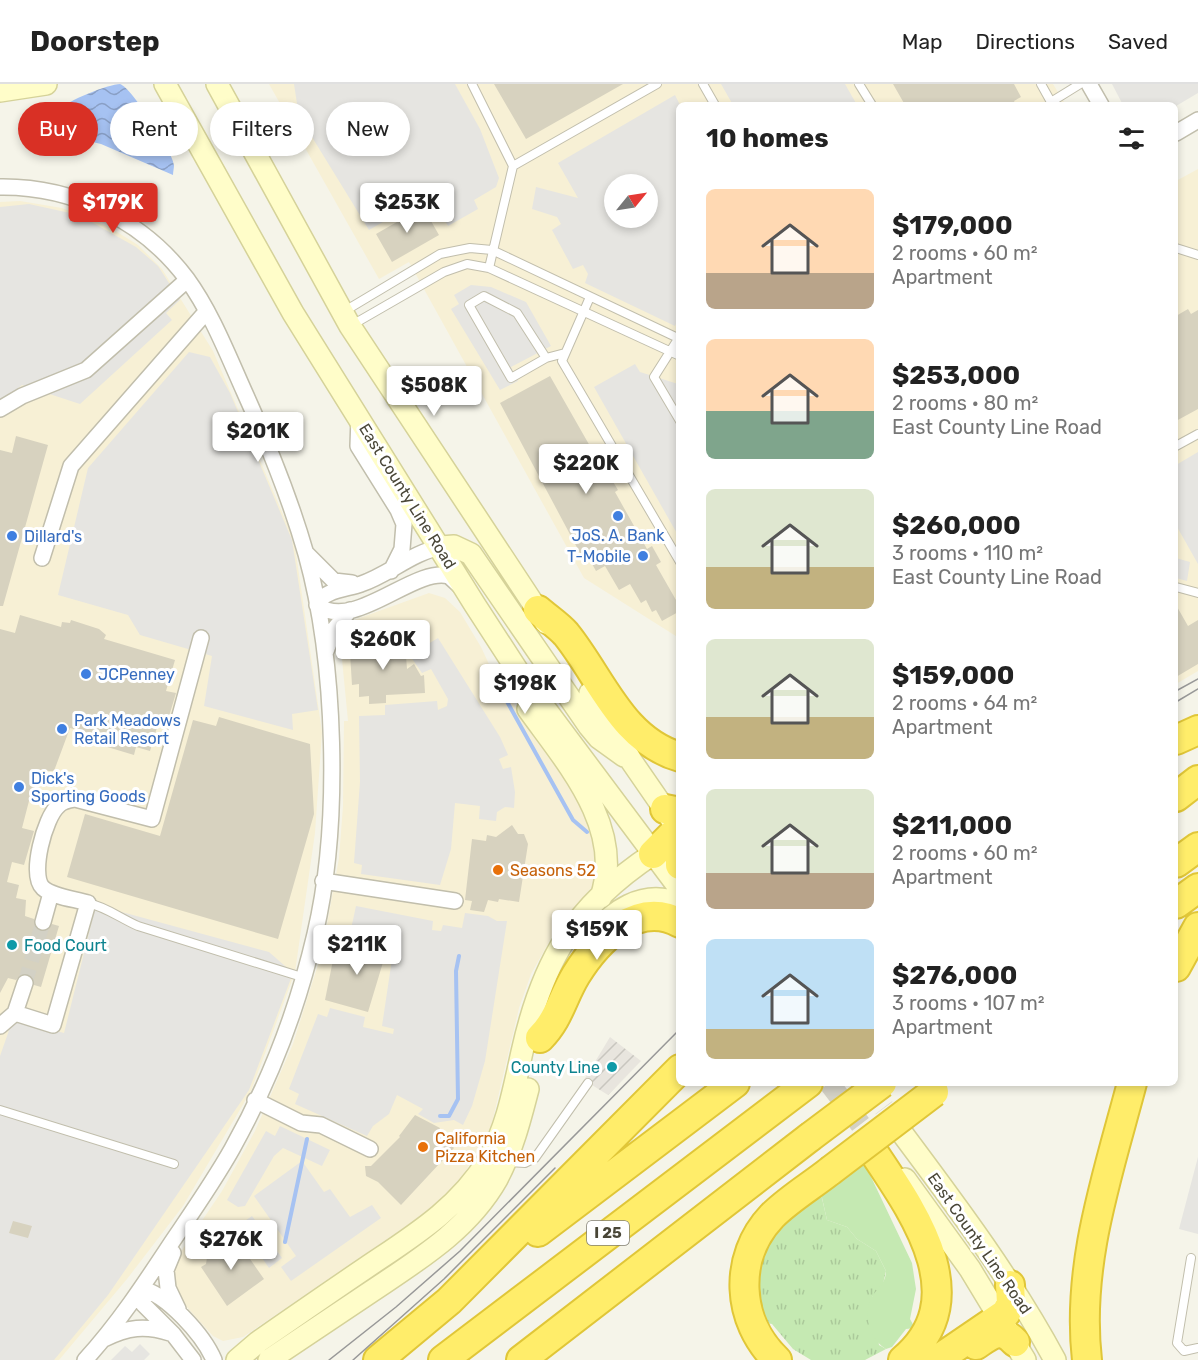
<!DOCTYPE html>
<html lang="en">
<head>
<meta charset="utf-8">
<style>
	:root { --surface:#fff; --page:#f6f6f6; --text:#222; --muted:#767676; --line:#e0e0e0; --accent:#d93025 }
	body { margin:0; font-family:Rubik,sans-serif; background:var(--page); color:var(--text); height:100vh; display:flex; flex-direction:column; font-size:22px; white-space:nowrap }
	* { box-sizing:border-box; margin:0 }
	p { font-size:20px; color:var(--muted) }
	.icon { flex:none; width:33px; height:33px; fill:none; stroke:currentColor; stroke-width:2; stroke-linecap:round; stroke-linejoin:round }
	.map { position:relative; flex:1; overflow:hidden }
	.panel { position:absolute; left:676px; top:18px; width:502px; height:984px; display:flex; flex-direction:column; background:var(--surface); border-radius:9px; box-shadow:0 3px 9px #0003 }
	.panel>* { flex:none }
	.top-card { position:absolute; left:18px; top:18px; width:568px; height:54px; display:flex; gap:12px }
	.needle { width:39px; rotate:60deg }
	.buttons { position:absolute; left:604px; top:90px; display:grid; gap:12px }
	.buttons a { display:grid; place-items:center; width:54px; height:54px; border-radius:50%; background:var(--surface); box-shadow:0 3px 9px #0003; font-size:30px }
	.price { position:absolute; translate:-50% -51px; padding:0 14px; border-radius:6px; background:#fff; color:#222; font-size:20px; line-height:39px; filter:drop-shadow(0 2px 3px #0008) }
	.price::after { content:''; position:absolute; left:50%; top:36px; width:18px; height:14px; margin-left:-9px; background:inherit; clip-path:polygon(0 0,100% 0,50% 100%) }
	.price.active { background:var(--accent); color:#fff }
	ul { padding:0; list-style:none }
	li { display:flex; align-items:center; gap:18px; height:150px; padding:0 30px }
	li span { display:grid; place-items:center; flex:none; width:168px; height:120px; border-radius:9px; color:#555 }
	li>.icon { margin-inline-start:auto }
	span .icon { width:72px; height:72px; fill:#fffc; stroke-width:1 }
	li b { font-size:26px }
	h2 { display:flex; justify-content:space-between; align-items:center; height:72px; padding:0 30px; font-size:26px }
	.tag { padding:0 21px; border-radius:27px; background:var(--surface); box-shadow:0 3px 9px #0003; font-size:21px; line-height:54px }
	.tag.active { background:var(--accent); color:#fff }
	header { display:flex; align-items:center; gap:36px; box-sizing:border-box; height:84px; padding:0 30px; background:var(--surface); border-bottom:2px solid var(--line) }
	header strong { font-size:28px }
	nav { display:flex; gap:33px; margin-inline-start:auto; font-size:21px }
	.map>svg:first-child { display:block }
</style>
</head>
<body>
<header>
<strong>Doorstep</strong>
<nav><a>Map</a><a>Directions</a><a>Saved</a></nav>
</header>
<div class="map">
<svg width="1198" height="1276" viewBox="0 0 1198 1276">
	<defs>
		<pattern id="industrial-furrows" width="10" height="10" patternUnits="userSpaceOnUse" patternTransform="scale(1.5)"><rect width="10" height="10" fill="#e8e5de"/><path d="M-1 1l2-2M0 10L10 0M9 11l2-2" fill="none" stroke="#c8c6bf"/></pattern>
		<pattern id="grass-tufts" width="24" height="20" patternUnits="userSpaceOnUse" patternTransform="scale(1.5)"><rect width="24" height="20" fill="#c5e9b2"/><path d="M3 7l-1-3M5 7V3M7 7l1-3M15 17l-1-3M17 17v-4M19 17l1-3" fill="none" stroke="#abc99a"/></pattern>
		<pattern id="water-waves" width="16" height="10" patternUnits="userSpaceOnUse" patternTransform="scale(1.5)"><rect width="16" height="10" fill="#a6c2f2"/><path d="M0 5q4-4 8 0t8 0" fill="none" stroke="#899fc5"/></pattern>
	</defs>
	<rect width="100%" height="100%" fill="#f5f4e9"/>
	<path fill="#f7f0d5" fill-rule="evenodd" d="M269 0H1053L1066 21H680L679 554 584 494 409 178 379 195ZM615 100H648V134H615Z
		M1198 85V587L1176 600V97Z
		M20 117 62 124 109 143 138 161 162 185 213 267 294 456 322 648 315 749 295 888 251 1007 183 1122 127 1195 59 1276H0V118Z
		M429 509 445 514 460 528 481 563 495 593 566 693 586 732 592 752 596 785 595 799 553 851 531 890 519 924 491 1043 464 1090 443 1114 415 1136 243 1253 223 1257 213 1252 174 1209 172 1181 222 1107 255 1047 293 960 322 868 339 774 343 722 344 637H348L340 555 343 546 354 536Z"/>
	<path fill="url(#industrial-furrows)" d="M610 953 641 977 608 1011 584 996Z"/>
	<path fill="url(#grass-tufts)" d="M820 1106 827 1136 847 1143 857 1155 876 1167 886 1187 883 1200 872 1213 879 1261 886 1265 865 1276H811L793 1265 772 1240 766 1239 753 1203 764 1154Z"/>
	<path fill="#c5e9b2" d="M862 1074 912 1179 916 1205 910 1235 915 1244 906 1245 892 1263 886 1265C872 1257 864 1236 869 1220 872 1207 886 1202 886 1187L876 1167 857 1155 847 1143 827 1136 820 1105Z"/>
	<path fill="#e6e5e1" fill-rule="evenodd" d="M294 0H455L480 45 499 94 496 103 474 116 478 125 448 142 430 111 369 146 304 40 298 26Z
		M721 0H845L857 21H733Z
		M1112 0H1198V9L1176 22 1123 21Z
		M675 11 680 21V231L675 242 585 199 588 190 583 181 573 185 552 146 561 140 557 133 532 125 536 103 578 114 558 79ZM615 100H648V134H615Z
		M29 120 79 131 136 163 158 182 180 216 166 229 172 236 80 320 22 301 0 318V123Z
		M471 201 491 203 526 218 551 262 511 283 518 297 500 306 451 225 459 220 454 211Z
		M189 268 210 273 230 309 292 456 318 626 292 630 293 646 204 622 212 572 140 551 128 531 58 511 88 384Z
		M635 280 640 288 678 300 679 303V453L594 303Z
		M1198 368V480L1176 441V381Z
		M1176 474 1190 478 1187 497 1176 494Z
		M438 554 500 653 508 671 499 675 503 685 511 683 515 708 514 724 505 723 497 728 496 737 479 735 480 722 455 719 451 765 440 801 361 790 362 781 354 779 360 698 359 632 385 631V621L437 617 438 626 447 622 448 615 431 585 422 589 406 566 425 556 428 560Z
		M96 821 269 868 293 889 249 1006 108 1211 54 1276H0V972L13 935 64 949Z
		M356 822 433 837 432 846 441 847 443 841 462 844 465 829 488 832 497 837H507L485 977 472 1022 463 1041 454 1036 434 1039 418 1030 423 1025 397 1011 389 1030 373 1042 367 1052 295 1020 299 1010 289 1005 318 930 327 933 330 924 365 933 363 943 393 950 394 945 382 942 395 855 383 854 381 859 350 850Z
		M280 1042 330 1066 322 1082 283 1064 274 1072 245 1122 238 1123 227 1116 266 1047 275 1052Z
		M1198 1073V1150L1179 1145Z
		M302 1077 324 1108 330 1105 350 1133 372 1121 381 1134 291 1197 281 1183 296 1172 254 1112Z
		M252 1132 282 1174 269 1184 239 1141Z
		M140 1260 150 1270 144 1276H111L125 1262 132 1268Z"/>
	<path fill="url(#water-waves)" d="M120 0C132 4 173 68 174 81 174 84 173 88 173 91L101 60 50 48C52 39 53 33 59 26 66 17 109 0 120 0Z"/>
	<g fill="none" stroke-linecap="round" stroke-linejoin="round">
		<path stroke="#a6c2f2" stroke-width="4" d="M500 605 573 736 587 748
			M440 1032H449L458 1015 456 887 459 872
			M285 1158 307 1055"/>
	</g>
	<path fill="#d7d2bf" d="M494 0H623L526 55Z
		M893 0H1014L1021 13 1014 17 1016 21H905Z
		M423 123 439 151 392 178 376 150Z
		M1188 225 1191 230 1198 226V325L1176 337V232Z
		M550 292 607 392 609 391 618 406 615 408 647 465 652 462 661 478 656 481 680 523V527L662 537 656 526 652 528 646 516 641 519 630 500 619 506 605 482 596 487 586 469 581 471 500 319Z
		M16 352 48 361 3 522H0V366L12 369Z
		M1176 521 1188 542 1198 536V580L1176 593Z
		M20 531 61 543 62 538 70 539 71 536 99 545 106 551 104 555 175 576 166 607 176 609 167 639 164 642 158 640 150 667 136 663 134 671 104 662 106 654 70 644 54 687H41L33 718 29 717 22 744 34 747 24 781 12 778 7 798 19 801 16 814 26 816 25 832 34 835 37 845 45 848 52 840 59 842 41 903 34 901 32 892 24 889 16 896 8 894 0 909V545L15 549Z
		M388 552V560L397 559 398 567H401L402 573 406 572 407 585 414 580 421 592 424 591 425 609 386 611V619L369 620V612L359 613V600L352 601 350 569H355L354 562 360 561V553Z
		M219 633 310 660 314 730 278 855 67 793 85 730 160 752 193 636 216 642Z
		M512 741 518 750H524L528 760 519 818 499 815 498 818 488 816 484 828 470 826 472 817 465 816 472 755 486 757 487 751 496 753Z
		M357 853 387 862 392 871 384 875 368 928 325 916 333 876 349 880Z
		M415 1031 440 1044 438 1048 454 1064 401 1121 378 1098 366 1092 365 1082H371L400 1053 399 1052Z
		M13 1137 32 1142 28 1154 9 1149Z
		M217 1158 223 1162 238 1158 264 1195 227 1222 201 1183 206 1180 209 1161Z"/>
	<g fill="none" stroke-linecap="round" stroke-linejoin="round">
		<path stroke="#d3d1c5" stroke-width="15" stroke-dasharray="15 8" stroke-linecap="butt" d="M25 899 43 838"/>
		<path stroke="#d3d1c5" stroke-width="21" stroke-dasharray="21 10" stroke-linecap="butt" d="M829 999 861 1041
			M865 999 884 1024"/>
		<g stroke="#c1beac" stroke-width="10">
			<path id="lane" d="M472 0 513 82 657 0
				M703 0 715 21
				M859 0 872 21
				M1041 0 1051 18
				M1052 21 1051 18 1080 0
				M1176 164 1198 171
				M489 184 513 82
				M590 213 562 277 680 478
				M343 228 440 170 470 164 492 166 680 255
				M352 241 444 188 467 180 489 184 680 272
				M680 252 654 293 680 337
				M546 274 511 294 469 221 484 212 517 229 546 274 565 269
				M1176 362 1198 350
				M1176 503 1198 509
				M88 819C106 823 120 834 138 842L302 893
				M0 1026 174 1080
				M507 1078 525 1079 535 1074 588 999
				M1191 1174 1177 1259 1184 1267 1198 1264"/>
		</g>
		<g stroke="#c1beac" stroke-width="18">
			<path id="street" d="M1089 0 1101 21
				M1176 49 1198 36
				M0 103C73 102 143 136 187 195 211 228 227 269 244 307 268 360 290 414 306 470 336 578 341 740 315 850 298 923 269 999 232 1065 214 1097 193 1127 172 1158 145 1199 118 1240 85 1276
				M0 325 22 312 86 286 187 196
				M359 333 358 362 398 426 404 440 402 465 391 487
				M307 470 334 497 352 499
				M42 474 71 382 206 228
				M317 521C354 549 414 482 449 492L460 502
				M317 521C322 506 348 505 361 500 388 491 413 468 441 463
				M326 567 335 544 350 526
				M323 797 455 817
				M43 838 51 809
				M15 929 53 941 88 819C75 815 53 813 43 804 29 791 45 733 58 722 62 717 69 716 75 715L152 735 201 554
				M0 942 15 929 25 899
				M255 1016 301 1039 321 1041 370 1065
				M173 1169 166 1186 168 1204 178 1225
				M141 1205C166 1209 204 1252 214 1276
				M141 1205 143 1220 173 1250 193 1276
				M104 1255C128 1243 145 1241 170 1249"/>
		</g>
		<g stroke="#d5d299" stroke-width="24">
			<path id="secondary" d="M165 0 293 229 475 521 523 595 680 805
				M217 0 350 242 546 539
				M0 7 46 0
				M441 463 454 462 471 470 589 642 599 654 624 672
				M590 609 632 678 672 736
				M528 625C565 677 625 743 601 813
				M589 855C611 828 643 804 680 820
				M899 1045C955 1120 1011 1194 1055 1276
				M905 1095 970 1185 1025 1276
				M237 1276 258 1258C294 1233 330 1208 367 1183 413 1152 458 1125 488 1076 507 1044 514 1004 522 968 542 878 574 822 653 770
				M269 1276C303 1253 338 1230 372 1207 418 1176 468 1146 497 1095 512 1067 520 1036 528 1005"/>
		</g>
		<g stroke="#e0c638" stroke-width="32">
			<path id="highway" d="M538 526C547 534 558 541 566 550 601 593 621 656 680 673
				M1176 656 1198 646
				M1176 713 1198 696
				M665 725 680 728
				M653 770 680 743
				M680 771V781
				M1176 779 1198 763
				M1176 820 1198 804
				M1176 883 1198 843
				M540 954C559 935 562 914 576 891 597 857 637 815 680 839
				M872 1066C912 1126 977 1214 903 1276
				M538 1148 735 999
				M976 1261C991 1251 1000 1242 1015 1258
				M378 1276 449 1217 680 985
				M443 1276 808 999
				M521 1276 810 1053
				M777 1276C736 1237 733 1173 772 1132 789 1115 811 1102 830 1087
				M937 1276 1006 1229 1011 1219 1010 1201
				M1087 1276C1076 1181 1108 1090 1132 999"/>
		</g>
		<use href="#lane" stroke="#fff" stroke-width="8"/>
		<use href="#street" stroke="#fff" stroke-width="15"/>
		<use href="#secondary" stroke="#fffdc9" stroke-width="21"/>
		<use href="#highway" stroke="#ffed6a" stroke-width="28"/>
		<path stroke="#989898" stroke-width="1.5" d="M1176 607 1198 595
			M1176 618 1198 605
			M329 1276 396 1223 460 1167 680 945
			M353 1276 444 1195 555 1084"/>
		<g stroke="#e0c638" stroke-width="32" stroke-linecap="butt">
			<path id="highway-bridge" d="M810 1053 882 999
				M830 1087 934 1008"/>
		</g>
		<use href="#highway-bridge" stroke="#ffed6a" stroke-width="28"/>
	</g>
	<g fill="#3f7fe0" stroke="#fff" stroke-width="2">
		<circle cx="618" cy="432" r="6"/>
		<circle cx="12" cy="452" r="6"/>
		<circle cx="643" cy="472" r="6"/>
		<circle cx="86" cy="590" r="6"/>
		<circle cx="62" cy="645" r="6"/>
		<circle cx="19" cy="703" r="6"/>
	</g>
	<g fill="#e8710a" stroke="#fff" stroke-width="2">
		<circle cx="498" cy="786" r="6"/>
		<circle cx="423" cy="1063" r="6"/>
	</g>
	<g fill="#0f9aa8" stroke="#fff" stroke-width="2">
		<circle cx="12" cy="861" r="6"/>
		<circle cx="612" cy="983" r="6"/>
	</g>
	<g text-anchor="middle" stroke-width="6" stroke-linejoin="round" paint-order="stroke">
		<rect fill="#fff" stroke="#807e73" stroke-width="1.5" x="587" y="1137" width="42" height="24" rx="4.5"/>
		<g font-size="15" font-weight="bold" fill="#494637">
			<text x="608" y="1154">I 25</text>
		</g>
		<g font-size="16" fill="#494637" stroke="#fff">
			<text transform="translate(408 412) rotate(58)" y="6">East County Line Road</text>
			<text transform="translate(980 1159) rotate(55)" y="6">East County Line Road</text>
		</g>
		<g font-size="16" fill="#366cbe" stroke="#fff" text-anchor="start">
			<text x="618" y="457" text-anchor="middle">JoS. A. Bank</text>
			<text x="24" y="458">Dillard's</text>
			<text x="631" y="478" text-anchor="end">T-Mobile</text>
			<text x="98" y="596">JCPenney</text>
			<text x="74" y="642">Park Meadows<tspan x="74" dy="18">Retail Resort</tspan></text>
			<text x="31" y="700">Dick's<tspan x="31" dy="18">Sporting Goods</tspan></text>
		</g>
		<g font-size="16" fill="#c56008" stroke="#fff" text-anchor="start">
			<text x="510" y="792">Seasons 52</text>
			<text x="435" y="1060">California<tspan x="435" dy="18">Pizza Kitchen</tspan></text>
		</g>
		<g font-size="16" fill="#0d838f" stroke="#fff" text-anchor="start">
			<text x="24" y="867">Food Court</text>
			<text x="600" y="989" text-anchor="end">County Line</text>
		</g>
	</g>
</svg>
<div class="buttons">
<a><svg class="needle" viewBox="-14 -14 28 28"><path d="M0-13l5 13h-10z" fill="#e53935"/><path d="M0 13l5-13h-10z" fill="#767676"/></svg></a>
</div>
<b class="price active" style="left:113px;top:150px">$179K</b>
<b class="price" style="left:407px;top:150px">$253K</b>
<b class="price" style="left:434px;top:333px">$508K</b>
<b class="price" style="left:258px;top:379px">$201K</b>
<b class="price" style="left:586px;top:411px">$220K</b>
<b class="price" style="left:383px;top:587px">$260K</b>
<b class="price" style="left:525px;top:631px">$198K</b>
<b class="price" style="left:597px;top:877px">$159K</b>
<b class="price" style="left:357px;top:892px">$211K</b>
<b class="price" style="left:231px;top:1187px">$276K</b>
<div class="top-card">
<a class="tag active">Buy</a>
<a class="tag">Rent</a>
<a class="tag">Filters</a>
<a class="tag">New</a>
</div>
<section class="panel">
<h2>10 homes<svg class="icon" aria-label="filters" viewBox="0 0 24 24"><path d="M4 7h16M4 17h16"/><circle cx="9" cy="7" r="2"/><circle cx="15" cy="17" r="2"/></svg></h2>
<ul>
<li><span style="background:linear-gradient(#ffd9b3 70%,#b9a48a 0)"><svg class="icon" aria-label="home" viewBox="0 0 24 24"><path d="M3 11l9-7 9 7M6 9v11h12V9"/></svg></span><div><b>$179,000</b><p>2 rooms · 60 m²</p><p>Apartment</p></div></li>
<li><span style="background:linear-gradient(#ffd9b3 60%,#7fa58c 0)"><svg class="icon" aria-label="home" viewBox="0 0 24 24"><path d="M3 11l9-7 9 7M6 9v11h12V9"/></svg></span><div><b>$253,000</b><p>2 rooms · 80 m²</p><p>East County Line Road</p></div></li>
<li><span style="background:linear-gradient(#dfe7d0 65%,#c2b280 0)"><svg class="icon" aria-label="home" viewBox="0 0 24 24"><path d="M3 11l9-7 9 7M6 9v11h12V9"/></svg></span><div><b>$260,000</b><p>3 rooms · 110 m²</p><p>East County Line Road</p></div></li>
<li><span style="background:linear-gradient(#dfe7d0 65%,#c2b280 0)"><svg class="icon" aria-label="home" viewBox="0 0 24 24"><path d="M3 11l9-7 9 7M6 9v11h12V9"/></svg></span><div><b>$159,000</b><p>2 rooms · 64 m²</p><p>Apartment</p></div></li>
<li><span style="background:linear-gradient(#dfe7d0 70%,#b9a48a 0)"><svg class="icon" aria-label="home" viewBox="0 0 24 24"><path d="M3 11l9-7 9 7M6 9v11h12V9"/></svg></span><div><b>$211,000</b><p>2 rooms · 60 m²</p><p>Apartment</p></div></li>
<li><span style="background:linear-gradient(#bfe0f5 75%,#c2b280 0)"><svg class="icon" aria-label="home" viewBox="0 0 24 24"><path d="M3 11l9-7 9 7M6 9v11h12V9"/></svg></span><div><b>$276,000</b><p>3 rooms · 107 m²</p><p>Apartment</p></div></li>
</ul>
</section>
</div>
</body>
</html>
